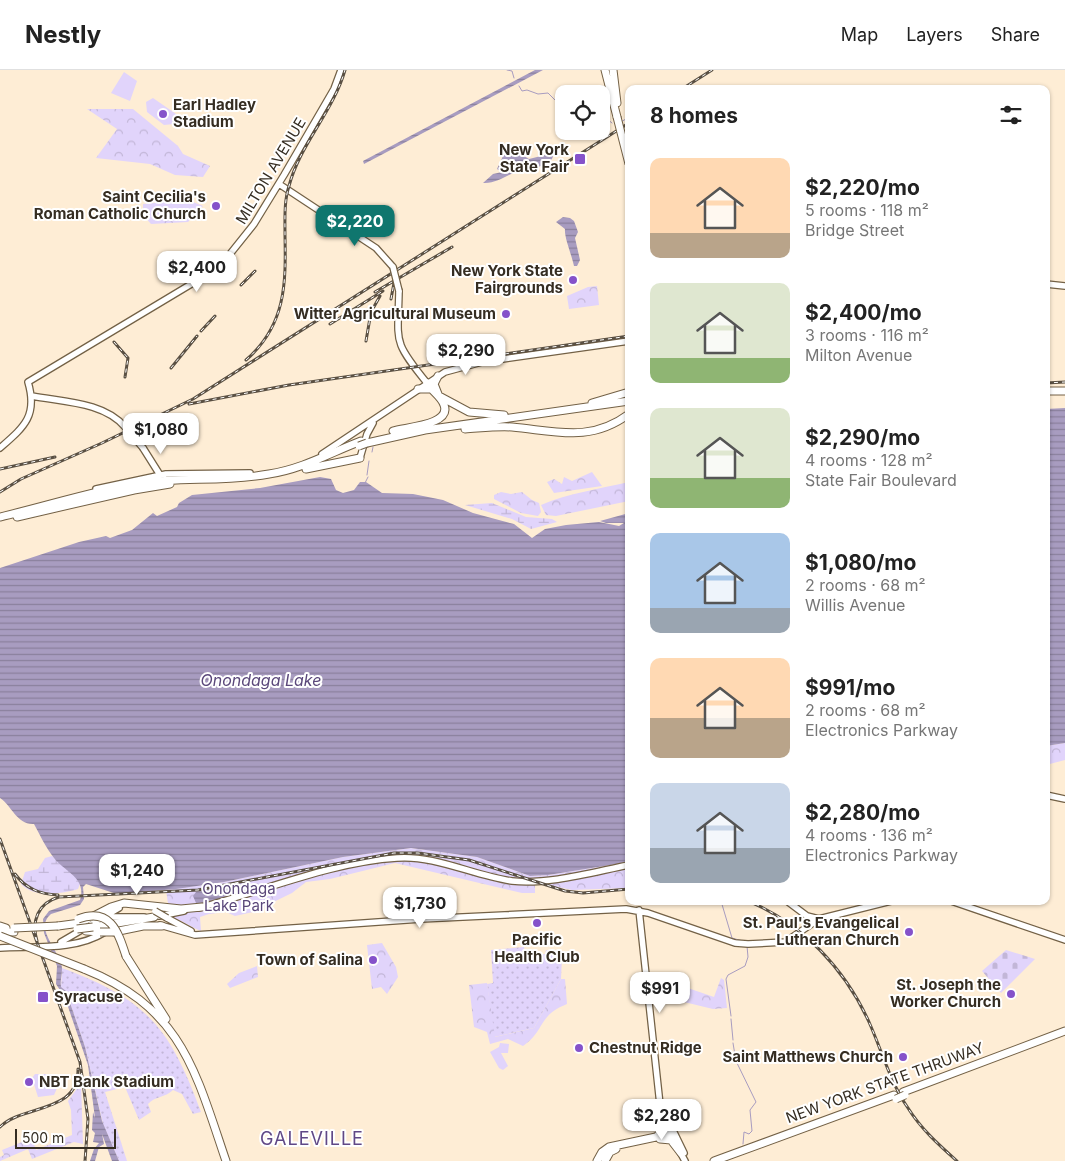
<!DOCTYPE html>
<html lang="en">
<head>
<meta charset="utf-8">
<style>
	:root { --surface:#fff; --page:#f2f2f2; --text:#222; --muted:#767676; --line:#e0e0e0; --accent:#0f766e }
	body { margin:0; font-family:Inter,sans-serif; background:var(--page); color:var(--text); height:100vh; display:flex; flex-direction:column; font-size:19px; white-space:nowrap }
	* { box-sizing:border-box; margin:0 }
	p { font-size:16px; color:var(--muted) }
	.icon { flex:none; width:28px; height:28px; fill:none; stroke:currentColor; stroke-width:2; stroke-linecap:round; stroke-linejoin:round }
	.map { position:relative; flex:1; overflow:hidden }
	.side { position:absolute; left:625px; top:15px; width:425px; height:820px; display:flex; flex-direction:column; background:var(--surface); border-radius:10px; box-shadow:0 1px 4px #0004 }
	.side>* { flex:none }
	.controls { position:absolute; left:555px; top:15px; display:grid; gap:10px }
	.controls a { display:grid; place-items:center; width:55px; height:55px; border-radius:10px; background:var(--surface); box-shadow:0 1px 4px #0004; font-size:25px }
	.scale { position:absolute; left:15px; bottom:12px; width:101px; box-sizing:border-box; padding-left:5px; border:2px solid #352d22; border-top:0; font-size:14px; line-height:18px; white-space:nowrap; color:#352d22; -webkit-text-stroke:4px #fff; paint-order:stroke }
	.price { position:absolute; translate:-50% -42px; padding:0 11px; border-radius:10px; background:#fff; color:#222; font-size:16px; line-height:32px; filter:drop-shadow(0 1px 2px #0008) }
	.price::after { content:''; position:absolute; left:50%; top:30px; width:15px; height:11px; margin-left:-8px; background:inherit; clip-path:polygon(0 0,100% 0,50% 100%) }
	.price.current { background:var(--accent); color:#fff }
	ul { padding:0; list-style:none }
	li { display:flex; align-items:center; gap:15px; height:125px; padding:0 25px }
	li span { display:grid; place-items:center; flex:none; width:140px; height:100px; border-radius:10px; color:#555 }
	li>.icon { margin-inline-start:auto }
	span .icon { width:60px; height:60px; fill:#fffc; stroke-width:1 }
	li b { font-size:21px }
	h2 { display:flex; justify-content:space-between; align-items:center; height:60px; padding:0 25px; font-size:21px }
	header { display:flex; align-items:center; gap:30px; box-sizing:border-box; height:70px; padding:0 25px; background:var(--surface); border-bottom:1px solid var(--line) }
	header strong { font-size:24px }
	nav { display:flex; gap:28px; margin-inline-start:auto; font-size:18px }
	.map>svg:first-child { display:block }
</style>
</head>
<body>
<header>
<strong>Nestly</strong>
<nav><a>Map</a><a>Layers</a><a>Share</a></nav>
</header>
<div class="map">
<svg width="1065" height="1091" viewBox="0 0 1065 1091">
	<defs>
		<pattern id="grass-dots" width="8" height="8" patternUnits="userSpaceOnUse" patternTransform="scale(1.25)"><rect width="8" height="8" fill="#e1d4fb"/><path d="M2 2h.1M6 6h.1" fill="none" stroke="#c2b6d7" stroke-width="1.8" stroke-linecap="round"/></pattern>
		<pattern id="forest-crowns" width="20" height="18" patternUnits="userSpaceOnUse" patternTransform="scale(1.25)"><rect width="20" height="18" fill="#e1d4fb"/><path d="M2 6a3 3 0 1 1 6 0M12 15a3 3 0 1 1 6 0" fill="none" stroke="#c2b6d7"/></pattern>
		<pattern id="wetland-marsh" width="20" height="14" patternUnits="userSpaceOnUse" patternTransform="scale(1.25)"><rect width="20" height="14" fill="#e1d4fb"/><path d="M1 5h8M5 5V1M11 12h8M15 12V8" fill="none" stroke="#c2b6d7"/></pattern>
		<pattern id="cemetery-stones" width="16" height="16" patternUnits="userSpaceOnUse" patternTransform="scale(1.25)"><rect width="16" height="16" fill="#e1d4fb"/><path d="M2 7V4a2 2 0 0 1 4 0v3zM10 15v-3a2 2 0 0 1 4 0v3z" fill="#c2b6d7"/></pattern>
		<pattern id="water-rules" width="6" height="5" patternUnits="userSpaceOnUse" patternTransform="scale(1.25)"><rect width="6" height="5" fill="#a89cc0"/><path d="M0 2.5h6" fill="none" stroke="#8a809c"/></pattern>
	</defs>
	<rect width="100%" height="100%" fill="#feedd5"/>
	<path fill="url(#grass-dots)" d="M524 877 525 884H545L546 880 556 881 562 886 561 909 534 958 494 967 487 914 493 913 491 880Z
		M62 898C148 930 170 958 201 1042L193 1044 182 1024 173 1020C165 1028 155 1026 148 1034L151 1042 139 1050 125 1017 105 1022 127 1091H119L103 1054 85 977 66 921 61 917Z"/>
	<path fill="url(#forest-crowns)" d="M87 39H133L178 76 183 84 210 96 203 107 175 105 150 94 96 88 117 59Z
		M188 130 203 136 188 152 151 154 143 145V134Z
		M597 216 599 235 569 239 567 226 588 217Z
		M592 402 602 416 554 423 547 412 554 409 562 414 564 407 572 411Z
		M629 412V431L556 446 546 445 541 435C569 423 599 419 629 412Z
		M501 422 511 424 522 422 532 430 539 433 541 442 538 446 521 443 494 429V425Z
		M1065 673V690L1046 695V676Z
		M411 778 477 787 530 806 548 805 629 792V818L572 820 544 814H535V823H522L395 793 330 809 306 812 292 823 253 842 235 846 226 842 209 844 200 847 201 861C190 857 181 849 170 847L166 820 224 812 343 787Z
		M382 873 396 897 398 907 387 924 381 917 372 919 367 875Z
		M257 896 258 907 230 918 227 914 239 903Z
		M721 908 724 910 727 938 713 939 684 932 682 916 714 927Z
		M561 909H565L567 934C537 946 546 960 523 976L508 969 490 974 487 962 474 957 469 915 487 913 495 967 534 958Z
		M81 1013 83 1074 74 1072 32 1089 28 1079 0 1091V1087L4 1085 2 1080 32 1068 36 1080 72 1065 71 1040 68 1031Z"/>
	<path fill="url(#wetland-marsh)" d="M492 433 526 447 552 449 557 452 531 459 512 449 465 435Z
		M52 786 77 808 80 814 78 819C62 824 33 828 21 814L25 802 38 799 45 788Z"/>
	<path fill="url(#cemetery-stones)" d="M1006 880 1035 889 1001 923 982 901Z"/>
	<path fill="#e1d4fb" d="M124 2 137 11 130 31 111 23Z
		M153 28 179 46 174 54 164 55 147 42 146 32Z
		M500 973 509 974 508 983H501L508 996 503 1000 499 998 490 982 499 977Z
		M35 1004H56L59 1014 54 1025 38 1027 32 1008Z"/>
	<path fill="url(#water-rules)" d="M535 0H543L364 94 363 91Z
		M513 79 529 89 553 83C553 86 553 88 551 90 542 98 531 98 521 100 508 104 497 114 483 113L493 104 502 102 497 99 503 86Z
		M563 147 570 148 574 151 578 162 575 168 580 190 577 196H574C572 186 564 167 565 159L556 152Z
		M1065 338V673L1046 676V339Z
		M320 407 331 409 336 420 343 423 354 420 360 412H366L382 423 413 424 443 430 473 443 514 454 532 468 545 459 566 455 599 452 619 456 624 453H606L600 451 629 443V792L548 805 530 806 477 787 411 778 343 787 224 812 176 819 117 824 86 814 83 817 84 829 80 835 51 844C33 859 61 882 62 898 62 906 60 910 61 917L66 921 85 977 102 1051 119 1091H112L102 1064 104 1074 99 1077 95 1091H90L94 1079 99 1073 93 1072 95 1063 92 1060 93 1042 95 1048 88 995 65 928 56 914 57 896 44 863 43 849 49 841 80 830C87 808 65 802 54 788 46 778 40 765 34 754 17 755 12 736 0 728V498L79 472 106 466 110 468 132 460 153 443 157 446 177 437 179 433 192 425 260 418Z
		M234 815H242L243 818C231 826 211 835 196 833L193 826 196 822Z"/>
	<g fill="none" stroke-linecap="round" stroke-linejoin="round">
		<path stroke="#a89cc0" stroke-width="1" d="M507 0 512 1 514 8
			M519 16 522 21 527 20 538 24 548 23 556 31 557 35 564 39
			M601 44 612 53
			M621 52 629 47
			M372 382 373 377
			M367 405 369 391
			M365 413 368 407
			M721 831 732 868 746 872
			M731 946 726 909 728 905 745 896 748 887 747 876
			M731 949 733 970
			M733 973 736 991 756 1032 750 1040 752 1061 749 1064 744 1062 743 1074"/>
		<g stroke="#736146" stroke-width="8">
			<path id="major" d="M279 114 376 178 393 197
				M1046 214 1065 216
				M399 221C398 273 392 270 427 313
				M32 326C63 332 104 332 125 357
				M0 378C24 357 38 346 28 312L198 210 230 184 254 154 284 105 334 19 341 0
				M143 378 160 405
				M322 384 445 302 482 292 629 271
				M360 388 367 364 373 353
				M96 419 166 404 250 403
				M1046 725 1065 729
				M787 831 807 846 819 849
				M951 831 1065 870
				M198 838C262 822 331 792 397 788 436 785 474 806 512 811 548 815 593 802 629 795
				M639 840 661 1044 672 1067
				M159 846 184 841
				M106 847H144
				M167 848 191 861
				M160 855 195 865 421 849 626 839 648 843 735 873 748 874 785 872 819 849 891 831
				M61 872 119 838
				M0 878C34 876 75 881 105 862
				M667 1048 684 1083
				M679 1080 685 1091"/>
		</g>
		<g stroke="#736146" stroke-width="9">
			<path id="highway" d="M605 0 617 47
				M613 0 617 33
				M418 319H431
				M1046 321H1065
				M438 324 434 314 438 306
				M441 327 469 342 504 345
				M592 333 629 322
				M465 359C481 358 497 356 512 357 556 361 590 373 629 344
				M393 361C405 357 452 355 444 335 441 326 431 321 427 313
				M367 373 425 360 629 331
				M306 399 360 388
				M0 447C47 436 93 421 140 413 183 407 226 412 269 404 302 399 330 383 361 371
				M17 447 134 420 170 414
				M0 856 6 858
				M58 856 80 853 111 837 124 833 181 839 202 837
				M93 857 154 847
				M86 861 100 862
				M0 862H14
				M114 862 143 856H162
				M126 886 166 949
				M84 899C182 938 195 1000 226 1091
				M903 1022 1065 961
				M658 1065 662 1062 665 1054
				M660 1069 671 1070 681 1083
				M597 1091 602 1082 609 1077 670 1064
				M605 1091 610 1082 616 1079
				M714 1091 894 1025"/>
		</g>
		<use href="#major" stroke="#fff" stroke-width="5.5"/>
		<use href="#highway" stroke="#fff" stroke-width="7"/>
		<g stroke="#5a5043" stroke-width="3">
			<path id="rail" d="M682 19 712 0
				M241 215 255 201
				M375 222 452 177
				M391 229 394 213
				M330 254 383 221
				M201 261 215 246
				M366 271 371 242 380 226
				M114 272 128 288 125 307
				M246 290C286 255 286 214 285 165 285 149 284 131 289 116 300 74 333 42 345 0
				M171 298 197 266
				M1046 313 1065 312
				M189 334 289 315 629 266
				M0 399 55 387
				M0 422 21 409 102 373 193 329 629 53
				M0 769 80 992 88 1049 85 1091
				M15 804C26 819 40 824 58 825
				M748 831C802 853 845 899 869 952 882 981 890 1012 908 1038 921 1059 939 1075 957 1091
				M37 871C31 851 38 833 59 827L198 820 394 783H418L469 790 565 821 583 823 629 819
				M0 1057C23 1034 79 1044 78 999"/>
		</g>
		<use href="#rail" stroke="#fff" stroke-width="1" stroke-dasharray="4" stroke-linecap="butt"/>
		<g stroke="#736146" stroke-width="8" stroke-linecap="butt">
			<path id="major-bridge" d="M393 197 399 221
				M125 357 143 378
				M155 841 167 848"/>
		</g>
		<g stroke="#736146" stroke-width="9" stroke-linecap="butt">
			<path id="highway-bridge" d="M617 47 629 94
				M359 376 367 373
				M78 849C110 837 118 861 126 886
				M14 858 58 856
				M77 859 93 857
				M100 862H114
				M0 866 84 899
				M896 1029 905 1025"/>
		</g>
		<use href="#major-bridge" stroke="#fff" stroke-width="5.5"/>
		<use href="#highway-bridge" stroke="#fff" stroke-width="7"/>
	</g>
	<g fill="#8552ca" stroke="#fff" stroke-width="2">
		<circle cx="163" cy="44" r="5"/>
		<rect x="574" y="83" width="12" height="12" rx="2.5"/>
		<circle cx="216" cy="136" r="5"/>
		<circle cx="573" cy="210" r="5"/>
		<circle cx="506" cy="244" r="5"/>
		<circle cx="537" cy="853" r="5"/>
		<circle cx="909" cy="862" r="5"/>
		<circle cx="373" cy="890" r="5"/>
		<circle cx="1011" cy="924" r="5"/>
		<rect x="37" y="921" width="12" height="12" rx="2.5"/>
		<circle cx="579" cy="978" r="5"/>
		<circle cx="903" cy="987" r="5"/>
		<circle cx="29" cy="1012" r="5"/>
	</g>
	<g text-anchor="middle" stroke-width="4" stroke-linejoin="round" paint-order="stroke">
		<g font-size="15" font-weight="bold" fill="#352d22" stroke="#fff" text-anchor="end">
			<text x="173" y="40" text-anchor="start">Earl Hadley<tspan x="173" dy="17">Stadium</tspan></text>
			<text x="569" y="85">New York<tspan x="569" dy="17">State Fair</tspan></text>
			<text x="206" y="132">Saint Cecilia's<tspan x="206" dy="17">Roman Catholic Church</tspan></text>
			<text x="563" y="206">New York State<tspan x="563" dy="17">Fairgrounds</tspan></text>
			<text x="496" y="249">Witter Agricultural Museum</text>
			<text x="899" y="858">St. Paul's Evangelical<tspan x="899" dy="17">Lutheran Church</tspan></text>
			<text x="537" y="875" text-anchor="middle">Pacific<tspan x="537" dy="17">Health Club</tspan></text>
			<text x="363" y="895">Town of Salina</text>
			<text x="1001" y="920">St. Joseph the<tspan x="1001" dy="17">Worker Church</tspan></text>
			<text x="54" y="932" text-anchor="start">Syracuse</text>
			<text x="589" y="983" text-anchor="start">Chestnut Ridge</text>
			<text x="893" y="992">Saint Matthews Church</text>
			<text x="39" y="1017" text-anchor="start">NBT Bank Stadium</text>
		</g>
		<g font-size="15" fill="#352d22" stroke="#fff">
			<text transform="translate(271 101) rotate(-59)" y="5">MILTON AVENUE</text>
			<text transform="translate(885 1013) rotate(-20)" y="5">NEW YORK STATE THRUWAY</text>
		</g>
		<g font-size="15" fill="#5a477a" stroke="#fff">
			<text x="239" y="824">Onondaga<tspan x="239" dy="17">Lake Park</tspan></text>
		</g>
		<g font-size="16" font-style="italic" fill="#5b487b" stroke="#fff">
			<text x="261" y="616">Onondaga Lake</text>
		</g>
		<g font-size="18" letter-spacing="1" fill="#604886" stroke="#fff">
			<text x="312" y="1075">GALEVILLE</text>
		</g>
	</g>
</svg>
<div class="controls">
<a><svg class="icon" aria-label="locate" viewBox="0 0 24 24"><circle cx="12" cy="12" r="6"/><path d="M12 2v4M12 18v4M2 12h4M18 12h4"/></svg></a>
</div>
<div class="scale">500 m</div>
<b class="price current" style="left:355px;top:177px">$2,220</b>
<b class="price" style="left:197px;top:223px">$2,400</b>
<b class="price" style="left:466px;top:306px">$2,290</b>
<b class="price" style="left:161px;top:385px">$1,080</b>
<b class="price" style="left:137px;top:826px">$1,240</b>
<b class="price" style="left:420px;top:859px">$1,730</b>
<b class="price" style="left:660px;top:944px">$991</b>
<b class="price" style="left:662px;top:1071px">$2,280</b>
<section class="side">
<h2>8 homes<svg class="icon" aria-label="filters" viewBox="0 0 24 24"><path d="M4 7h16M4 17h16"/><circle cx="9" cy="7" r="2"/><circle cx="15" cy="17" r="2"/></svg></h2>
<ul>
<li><span style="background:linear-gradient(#ffd9b3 75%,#b9a48a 0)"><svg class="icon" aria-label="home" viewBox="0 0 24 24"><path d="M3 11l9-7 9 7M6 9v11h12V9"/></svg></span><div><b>$2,220/mo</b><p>5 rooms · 118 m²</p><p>Bridge Street</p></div></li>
<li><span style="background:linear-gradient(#dfe7d0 75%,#8fb573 0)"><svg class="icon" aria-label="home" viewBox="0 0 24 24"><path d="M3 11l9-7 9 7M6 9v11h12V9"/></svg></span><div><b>$2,400/mo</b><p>3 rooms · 116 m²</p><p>Milton Avenue</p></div></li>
<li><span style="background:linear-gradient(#dfe7d0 70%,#8fb573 0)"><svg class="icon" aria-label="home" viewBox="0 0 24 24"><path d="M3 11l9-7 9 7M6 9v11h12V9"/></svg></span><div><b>$2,290/mo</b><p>4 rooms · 128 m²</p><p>State Fair Boulevard</p></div></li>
<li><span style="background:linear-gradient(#a9c7e8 75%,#9aa5b1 0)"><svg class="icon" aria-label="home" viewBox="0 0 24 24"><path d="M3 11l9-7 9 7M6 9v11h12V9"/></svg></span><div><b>$1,080/mo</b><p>2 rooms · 68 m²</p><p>Willis Avenue</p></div></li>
<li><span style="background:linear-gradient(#ffd9b3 60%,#b9a48a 0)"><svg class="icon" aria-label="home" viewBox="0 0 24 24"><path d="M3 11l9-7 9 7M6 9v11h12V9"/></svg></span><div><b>$991/mo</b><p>2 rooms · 68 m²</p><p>Electronics Parkway</p></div></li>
<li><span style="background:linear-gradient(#c9d6e8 65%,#9aa5b1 0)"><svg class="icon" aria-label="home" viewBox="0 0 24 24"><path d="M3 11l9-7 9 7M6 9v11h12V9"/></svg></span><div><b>$2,280/mo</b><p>4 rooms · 136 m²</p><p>Electronics Parkway</p></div></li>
</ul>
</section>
</div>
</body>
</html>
